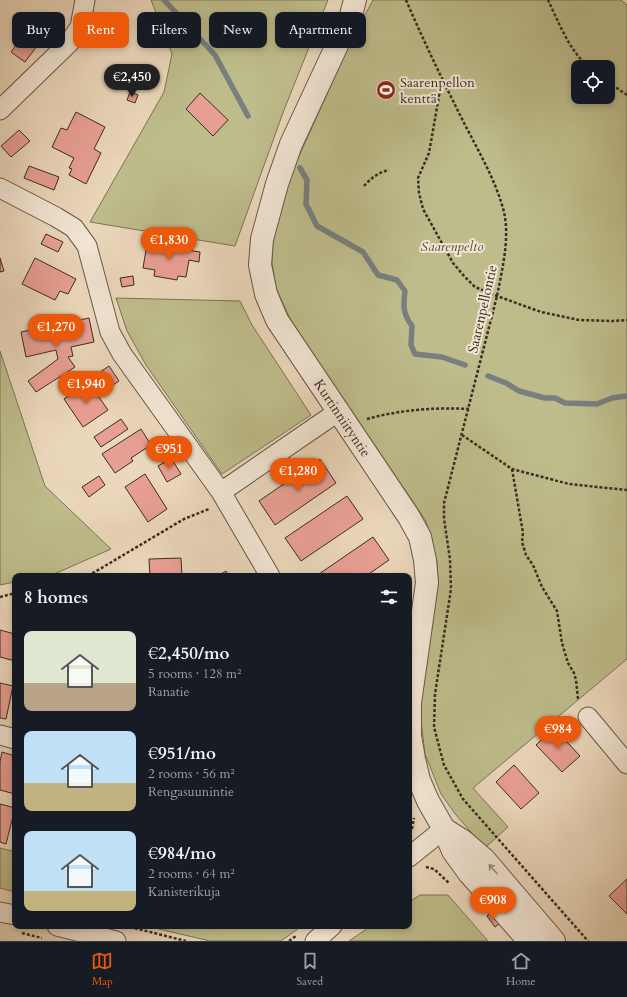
<!DOCTYPE html>
<html lang="en">
<head>
<meta charset="utf-8">
<style>
	:root { --surface:#171b24; --page:#20242c; --text:#f1f3f6; --muted:#9ea1a6; --line:#363941; --accent:#ea580c }
	body { margin:0; font-family:Cardo,serif; background:var(--page); color:var(--text); height:100vh; display:flex; flex-direction:column; font-size:15px; white-space:nowrap }
	* { box-sizing:border-box; margin:0 }
	p { font-size:13px; color:var(--muted) }
	.icon { flex:none; width:22px; height:22px; fill:none; stroke:currentColor; stroke-width:2; stroke-linecap:round; stroke-linejoin:round }
	.map { position:relative; flex:1; overflow:hidden }
	.details { position:absolute; left:12px; top:573px; width:400px; height:356px; display:flex; flex-direction:column; background:var(--surface); border-radius:8px; box-shadow:0 2px 6px #0003 }
	.details>* { flex:none }
	.hud { position:absolute; left:12px; top:12px; width:400px; height:36px; display:flex; gap:8px }
	.buttons { position:absolute; left:571px; top:60px; display:grid; gap:8px }
	.buttons a { display:grid; place-items:center; width:44px; height:44px; border-radius:8px; background:var(--surface); box-shadow:0 2px 6px #0003; font-size:20px }
	.price { position:absolute; translate:-50% -34px; padding:0 9px; border-radius:14px; background:var(--accent); color:#fff; font-size:13px; line-height:26px; filter:drop-shadow(0 1px 2px #0008) }
	.price::after { content:''; position:absolute; left:50%; top:24px; width:12px; height:9px; margin-left:-6px; background:inherit; clip-path:polygon(0 0,100% 0,50% 100%) }
	.price.active { background:#222; color:#fff }
	ul { padding:0; list-style:none }
	li { display:flex; align-items:center; gap:12px; height:100px; padding:0 12px }
	li span { display:grid; place-items:center; flex:none; width:112px; height:80px; border-radius:8px; color:#555 }
	li>.icon { margin-inline-start:auto }
	span .icon { width:48px; height:48px; fill:#fffc; stroke-width:1 }
	li b { font-size:17px }
	h2 { display:flex; justify-content:space-between; align-items:center; height:48px; padding:0 12px; font-size:17px }
	.tag { padding:0 14px; border-radius:8px; background:var(--surface); box-shadow:0 2px 6px #0003; font-size:14px; line-height:36px }
	.tag.active { background:var(--accent); color:#fff }
	.dock { display:flex; justify-content:space-around; align-items:center; height:56px; border-top:1px solid var(--line); background:var(--surface); font-size:11px; color:var(--muted) }
	.dock a { display:grid; justify-items:center; gap:2px }
	.dock .active { color:var(--accent) }
	.map>svg:first-child { display:block }
</style>
</head>
<body>
<div class="map">
<svg width="627" height="941" viewBox="0 0 627 941">
	<rect width="100%" height="100%" fill="#ebd7bb"/>
	<filter id="stains"><feTurbulence type="fractalNoise" baseFrequency=".005" numOctaves="4"/><feColorMatrix values="0 0 0 0 .2 0 0 0 0 .09 0 0 0 0 .02 0 0 0 .5 -.17"/></filter>
	<radialGradient id="worn" r=".72"><stop offset=".6" stop-color="#630" stop-opacity="0"/><stop offset="1" stop-color="#630" stop-opacity=".3"/></radialGradient>
	<path fill="#bebc8b" stroke="#7c7457" fill-rule="evenodd" d="M151 0H328L284 110 235 246 90 222 164 92 172 54Z
		M373 0H621L627 5V659L473 788 508 827 485 848 456 815 441 794 425 754 420 712 421 693 438 580 437 562 426 521 291 321 276 288 272 263 273 237 290 176 352 39ZM578 67H608V97H578Z
		M116 298 240 301 252 325 311 415 222 474 146 365 127 331Z
		M0 351 45 486 111 549 52 575 15 576V582L0 585Z
		M0 848 15 852V892L0 888Z
		M420 895H448L488 941H349L371 926H409V902Z
		M146 926H302L281 941H210Z"/>
	<g fill="none" stroke-linecap="round" stroke-linejoin="round">
		<path stroke="#777f7f" stroke-width="5.5" d="M164 0 215 55 248 116
			M300 168 307 180 306 204 317 226 363 252 378 275 397 280 405 291C403 306 403 314 412 326L411 345 415 354 442 357 465 365
			M488 376 506 383 519 391 545 398H555L565 403 597 404 612 398 627 396"/>
	</g>
	<path fill="#e89f93" stroke="#3a2d23" d="M23 36 37 46 25 62 11 52Z
		M130 92 138 95 135 103 127 100Z
		M200 93 228 120 213 136 186 109Z
		M76 112 105 127 94 149 101 153 86 184 69 175 72 169 69 168 74 158 52 147 61 128 67 130Z
		M19 130 30 141 11 157 1 146Z
		M29 166 59 177 54 190 24 178Z
		M46 234 63 242 58 252 41 244Z
		M147 244 200 252 199 262 189 260 186 277 178 276 177 280 154 276 155 270 143 268Z
		M0 258 4 271 0 272Z
		M35 258 76 279 68 294 60 291 55 300 22 284Z
		M133 276 134 285 122 287 120 278Z
		M89 318 94 342 71 347 73 356 68 357 75 367 36 392 28 381 58 359 56 350 26 357 21 332Z
		M109 366 119 381 107 389 97 374Z
		M89 383 108 410 83 427 64 399Z
		M121 419 128 429 101 447 94 437Z
		M141 429 151 445 131 458 133 461 115 473 102 454Z
		M171 458 181 474 167 482 158 466Z
		M320 459 336 483 275 525 259 501Z
		M145 474 167 509 148 522 125 487Z
		M99 476 105 485 89 497 82 487Z
		M347 496 363 519 301 561 285 538Z
		M373 537 389 560 366 576H316Z
		M181 558 182 576H150L149 559Z
		M226 571 229 576H218Z
		M0 630 15 634V661L0 657Z
		M0 683 13 686 6 719 0 718Z
		M554 728 580 756 562 772 536 745Z
		M2 752 15 756V794L0 790V762Z
		M514 765 539 793 521 809 496 782Z
		M0 804 15 808 6 844 0 842Z
		M627 879V914L609 896Z
		M490 914 499 924 495 927 487 916Z"/>
	<g fill="none" stroke-linecap="round" stroke-linejoin="round">
		<g stroke="#665849" stroke-width="21">
			<path id="minor" d="M0 110 69 43 80 27 85 0
				M0 188 56 217 74 228 87 246 110 332 122 354 221 492 270 576
				M221 492 339 411
				M588 717 627 764
				M0 735 15 739
				M409 857 444 829
				M0 912 15 915
				M57 926 116 941
				M315 941 332 926"/>
		</g>
		<g stroke="#665849" stroke-width="24">
			<g id="tertiary">
				<path id="s1" d="M355 0 351 15 291 144 277 184 262 239 260 265 266 294 277 320 409 517 420 537 425 560 427 583 410 703V736L414 759 419 780 428 801 444 829 453 851 469 873 529 941"/>
				<path d="M444 829 463 841 484 859 554 941"/>
			</g>
		</g>
		<path stroke="#3a2d23" stroke-width="2.5" stroke-dasharray="3 2" stroke-linecap="butt" d="M406 0C424 42 444 83 464 123 479 152 496 181 504 212 510 239 502 270 497 296L444 503V519L450 559 451 589 435 694 434 727 444 765 463 799 588 941
			M548 0C558 21 570 52 589 67
			M442 79 429 153 418 178 419 193 423 209 453 263 464 276 475 287 497 296 541 312 579 320 613 321 627 320
			M608 82 627 95
			M364 186C371 178 379 172 389 170
			M367 419C399 410 435 407 469 409
			M462 435 512 469 569 484 627 490
			M512 469 523 533 522 542 526 555 533 565 542 587 557 611 562 643 568 663 574 673 576 680 578 699
			M88 576 184 519 209 509
			M0 597 15 593
			M412 829 414 818
			M426 867 434 869 449 883
			M130 927 186 941
			M22 933 42 938
			M289 941 296 936"/>
		<use href="#minor" stroke="#f2e5d3" stroke-width="19"/>
		<use href="#tertiary" stroke="#f2e5d3" stroke-width="22"/>
	</g>
	<defs><path id="oneway-shaft" d="M-6 0H5M1.5-3L5.5 0L1.5 3" fill="none" stroke-width="1.6" stroke-linecap="round" stroke-linejoin="round"/></defs>
	<use stroke="#96897b" href="#oneway-shaft" transform="translate(493 869) rotate(-132)"/>
	<defs>
		<g id="stadium-disc" transform="scale(1)"><circle r="9.5" fill="#8f2418" stroke="#f2e5d3"/><path d="M0-5a6.5 5 0 1 0 0 10a6.5 5 0 1 0 0-10ZM-3.5-1.8h7v3.6h-7Z" fill="#fff"/></g>
	</defs>
	<g fill-rule="evenodd">
		<use href="#stadium-disc" x="386" y="90"/>
	</g>
	<g text-anchor="middle" stroke-width="4" stroke-linejoin="round" paint-order="stroke">
		<g font-size="14" fill="#3a2d23" stroke="#f2e5d3" text-anchor="start">
			<text x="400" y="87">Saarenpellon<tspan x="400" dy="16">kenttä</tspan></text>
		</g>
		<g font-size="14" font-style="italic" fill="#544a38" stroke="#f2e5d3">
			<text x="452" y="251">Saarenpelto</text>
		</g>
		<g font-size="14" fill="#3a2d23" stroke="#f2e5d3">
			<text transform="translate(482 309) rotate(-77)" y="5">Saarenpellontie</text>
			<text dy="5" stroke="none"><textPath href="#s1" startOffset="459">Kurtinniityntie</textPath></text>
		</g>
	</g>
	<rect width="100%" height="100%" filter="url(#stains)"/>
	<rect width="100%" height="100%" fill="url(#worn)"/>
</svg>
<div class="buttons">
<a><svg class="icon" aria-label="locate" viewBox="0 0 24 24"><circle cx="12" cy="12" r="6"/><path d="M12 2v4M12 18v4M2 12h4M18 12h4"/></svg></a>
</div>
<b class="price active" style="left:132px;top:98px">€2,450</b>
<b class="price" style="left:169px;top:261px">€1,830</b>
<b class="price" style="left:56px;top:348px">€1,270</b>
<b class="price" style="left:86px;top:405px">€1,940</b>
<b class="price" style="left:169px;top:470px">€951</b>
<b class="price" style="left:298px;top:492px">€1,280</b>
<b class="price" style="left:558px;top:750px">€984</b>
<b class="price" style="left:493px;top:921px">€908</b>
<div class="hud">
<a class="tag">Buy</a>
<a class="tag active">Rent</a>
<a class="tag">Filters</a>
<a class="tag">New</a>
<a class="tag">Apartment</a>
</div>
<section class="details">
<h2>8 homes<svg class="icon" aria-label="filters" viewBox="0 0 24 24"><path d="M4 7h16M4 17h16"/><circle cx="9" cy="7" r="2"/><circle cx="15" cy="17" r="2"/></svg></h2>
<ul>
<li><span style="background:linear-gradient(#dfe7d0 65%,#b9a48a 0)"><svg class="icon" aria-label="home" viewBox="0 0 24 24"><path d="M3 11l9-7 9 7M6 9v11h12V9"/></svg></span><div><b>€2,450/mo</b><p>5 rooms · 128 m²</p><p>Ranatie</p></div></li>
<li><span style="background:linear-gradient(#bfe0f5 65%,#c2b280 0)"><svg class="icon" aria-label="home" viewBox="0 0 24 24"><path d="M3 11l9-7 9 7M6 9v11h12V9"/></svg></span><div><b>€951/mo</b><p>2 rooms · 56 m²</p><p>Rengasuunintie</p></div></li>
<li><span style="background:linear-gradient(#bfe0f5 75%,#c2b280 0)"><svg class="icon" aria-label="home" viewBox="0 0 24 24"><path d="M3 11l9-7 9 7M6 9v11h12V9"/></svg></span><div><b>€984/mo</b><p>2 rooms · 64 m²</p><p>Kanisterikuja</p></div></li>
</ul>
</section>
</div>
<nav class="dock">
<a class="active"><svg class="icon" aria-label="map" viewBox="0 0 24 24"><path d="M3 6l6-2 6 2 6-2v14l-6 2-6-2-6 2zM9 4v14M15 6v14"/></svg>Map</a>
<a><svg class="icon" aria-label="saved" viewBox="0 0 24 24"><path d="M7 4h10v16l-5-4-5 4z"/></svg>Saved</a>
<a><svg class="icon" aria-label="home" viewBox="0 0 24 24"><path d="M3 11l9-7 9 7M6 9v11h12V9"/></svg>Home</a>
</nav>
</body>
</html>
